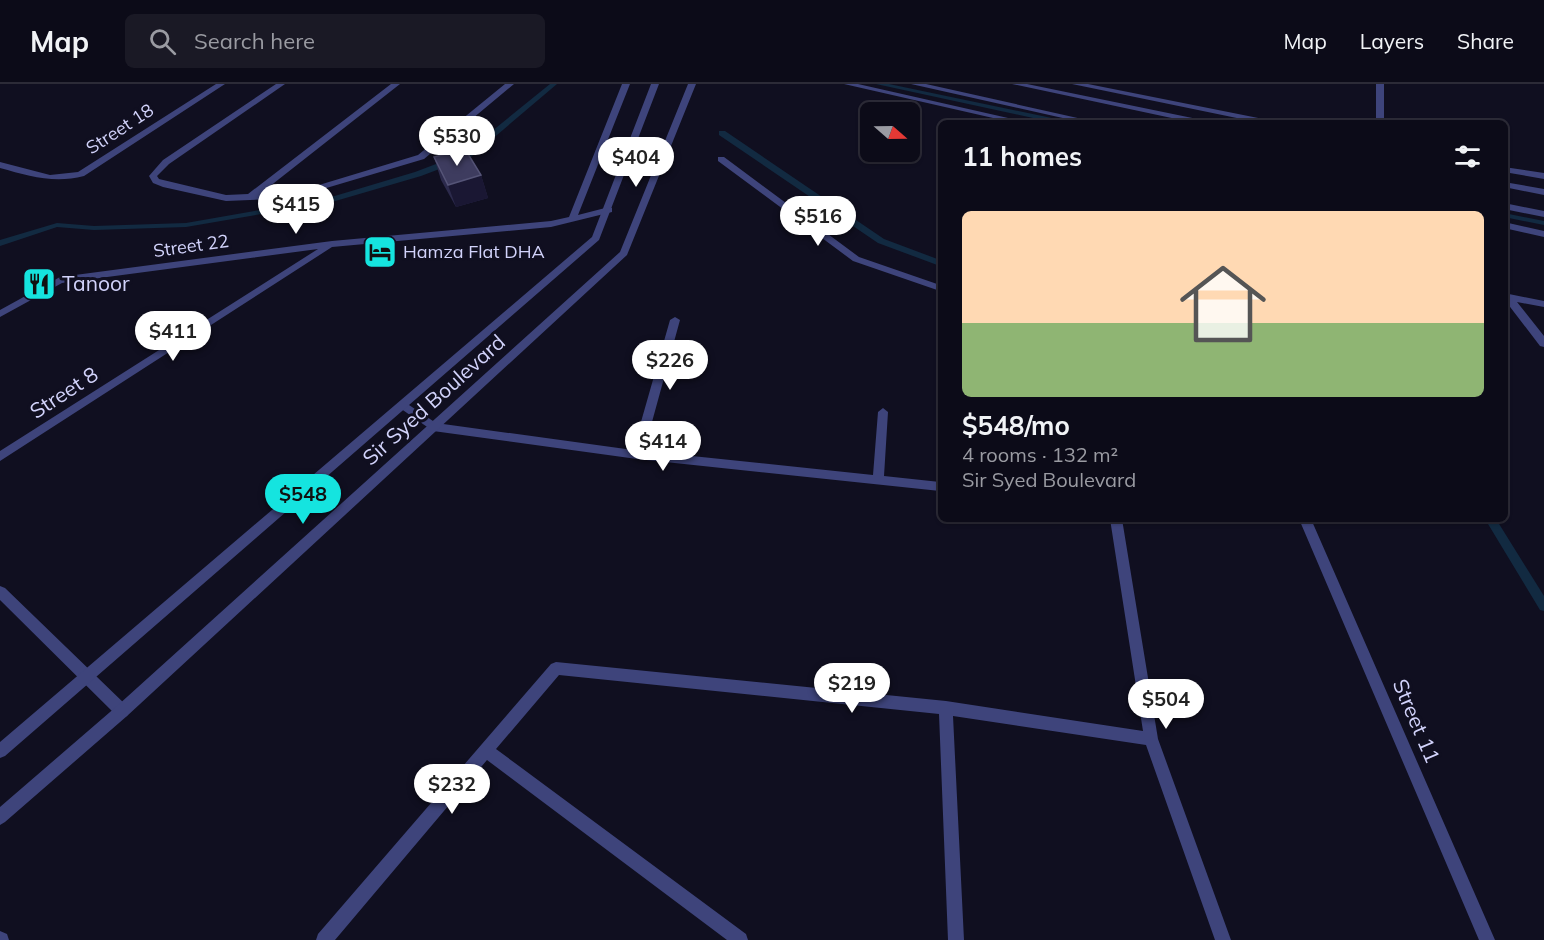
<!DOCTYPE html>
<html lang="en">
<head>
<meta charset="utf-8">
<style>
	:root { --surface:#0c0b18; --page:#1a1925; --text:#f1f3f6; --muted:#9a9ba2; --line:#2c2b37; --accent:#15e4df }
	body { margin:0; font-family:Mulish,sans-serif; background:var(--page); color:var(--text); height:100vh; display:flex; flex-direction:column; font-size:22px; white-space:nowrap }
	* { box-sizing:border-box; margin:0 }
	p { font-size:20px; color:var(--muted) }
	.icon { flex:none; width:33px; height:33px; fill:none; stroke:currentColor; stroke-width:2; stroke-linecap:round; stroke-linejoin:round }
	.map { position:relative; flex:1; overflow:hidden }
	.details { position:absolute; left:938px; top:36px; width:570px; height:402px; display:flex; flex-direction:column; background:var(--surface); border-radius:9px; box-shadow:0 2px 4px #0004,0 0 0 2px var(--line) }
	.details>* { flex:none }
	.needle { width:39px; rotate:110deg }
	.controls { position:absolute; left:860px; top:18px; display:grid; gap:12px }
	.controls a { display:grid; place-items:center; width:60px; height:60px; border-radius:9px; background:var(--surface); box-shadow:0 2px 4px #0004,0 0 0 2px var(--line); font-size:30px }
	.price { position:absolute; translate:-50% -51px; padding:0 14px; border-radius:21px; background:#fff; color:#222; font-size:20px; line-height:39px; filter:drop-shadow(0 2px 3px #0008) }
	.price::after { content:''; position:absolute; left:50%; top:36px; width:18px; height:14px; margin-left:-9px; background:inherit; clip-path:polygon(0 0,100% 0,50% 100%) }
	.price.on { background:var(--accent); color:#111 }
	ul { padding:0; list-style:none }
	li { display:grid; align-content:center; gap:12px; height:318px; padding:0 24px }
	li span { display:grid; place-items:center; height:186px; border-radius:9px; color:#555 }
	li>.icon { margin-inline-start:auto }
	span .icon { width:108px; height:108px; fill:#fffc; stroke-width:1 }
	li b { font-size:26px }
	h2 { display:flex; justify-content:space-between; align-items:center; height:72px; padding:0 24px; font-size:26px }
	header { display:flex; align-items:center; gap:36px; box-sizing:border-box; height:84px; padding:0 30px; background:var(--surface); border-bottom:2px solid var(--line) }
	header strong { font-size:28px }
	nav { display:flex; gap:33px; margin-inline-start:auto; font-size:21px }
	.search { width:420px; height:54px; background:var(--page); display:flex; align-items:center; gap:15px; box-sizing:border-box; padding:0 21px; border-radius:9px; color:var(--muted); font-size:22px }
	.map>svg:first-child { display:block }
</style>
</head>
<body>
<header>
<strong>Map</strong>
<div class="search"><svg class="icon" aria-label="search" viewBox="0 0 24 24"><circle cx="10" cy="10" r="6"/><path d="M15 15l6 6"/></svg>Search here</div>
<nav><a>Map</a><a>Layers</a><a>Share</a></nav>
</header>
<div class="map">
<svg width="1544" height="856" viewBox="0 0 1544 856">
	<rect width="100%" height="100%" fill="#100f20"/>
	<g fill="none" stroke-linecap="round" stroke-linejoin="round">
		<path fill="#122a41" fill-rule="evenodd" d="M550 0H557L471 73 421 92 332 118 186 143 94 146 57 143 0 162V156L57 139 94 142 186 139 328 114 415 88 465 69Z
			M876 0H889L1066 37 1070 39H1056Z
			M719 47H725L884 155 940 176V182L878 159 719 51Z
			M1504 129 1544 137V141L1504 133Z
			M1485 435H1496L1544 512V527L1540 526Z"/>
		<path fill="#3e447b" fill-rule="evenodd" d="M276 0H285L169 80 157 92 159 95 226 111 248 110 391 0H400L260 110 319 101 418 71 505 0H514L424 75 323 105 271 115 226 117 163 103 153 99 149 92 163 76Z"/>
		<path fill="#3e447b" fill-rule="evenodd" d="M216 0H225L84 92C54 100 29 92 0 84V78L50 91 78 88Z
			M622 0H630L578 131 609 123 612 124V128L551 143 332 163 0 377V367L318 165 62 199 0 233V226L60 193 332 157 551 137 569 133Z
			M844 0H858L1030 39H1015Z
			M1072 0H1088L1273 37 1277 39H1261Z
			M1376 0H1384V39H1376Z
			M718 73H724L859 173 940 201V207L853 177 718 77Z
			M1504 83 1544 89V95L1504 88Z
			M1504 138 1544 147V153L1504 144Z
			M1504 209 1544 217V223L1517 218 1544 252V263L1540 262 1504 215Z
			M675 233 680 236 644 367 873 391 878 328 883 324 888 328 884 392 940 398V407L637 375 433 347 397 322 402 318 406 319 436 339 633 366 670 236Z
			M1110 435H1122L1158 655 1231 856H1215L1146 661 953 632 964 856H948L939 630 559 591 496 665 746 850 748 856H727L487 676 335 856H316L318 850 551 580 556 578 946 617 1143 647Z
			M1299 435H1311L1495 856H1479Z
			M0 502 5 504 127 622 129 627 127 632 122 634 117 632 0 516Z
			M0 847 7 850 9 856H0Z"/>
		<path fill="#3e447b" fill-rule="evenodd" d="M651 0H659L599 156 5 672 0 674V658L592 153Z
			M688 0H696L627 171 127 632 5 738 0 741V723L117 622 620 168Z
			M911 0H926L1100 39H1085Z
			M1012 0H1027L1207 37 1211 39H1195Z
			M1504 98 1544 105V111L1504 103Z
			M1504 119 1544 127V133L1504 125Z"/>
	</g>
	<path fill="#2c2a4c" d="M434 73 481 91 488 114 456 123 441 96Z"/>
	<path fill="#1a1733" d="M481 91 488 114 456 123 448 101Z"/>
	<path fill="#3e3c5f" stroke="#555477" stroke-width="1.5" d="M465 65 481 91 448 101 434 73Z"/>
	<defs>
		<g id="hotel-square" transform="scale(1.725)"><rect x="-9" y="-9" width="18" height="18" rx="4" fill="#15e4df" stroke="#100f20"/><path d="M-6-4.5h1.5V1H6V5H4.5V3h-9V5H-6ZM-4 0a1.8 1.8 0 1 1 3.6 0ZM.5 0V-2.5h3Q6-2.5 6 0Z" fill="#111"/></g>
		<g id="restaurant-square" transform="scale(1.725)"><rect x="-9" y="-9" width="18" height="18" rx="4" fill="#15e4df" stroke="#100f20"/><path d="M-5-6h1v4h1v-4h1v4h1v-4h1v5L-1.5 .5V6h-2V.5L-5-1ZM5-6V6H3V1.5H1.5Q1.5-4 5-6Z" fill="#111"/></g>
	</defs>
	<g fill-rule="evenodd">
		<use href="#hotel-square" x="380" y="168"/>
		<use href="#restaurant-square" x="39" y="200"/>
	</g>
	<g text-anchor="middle" stroke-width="6" stroke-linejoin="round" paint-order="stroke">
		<g font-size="18" fill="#d2d3fb" stroke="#100f20">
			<text transform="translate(120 45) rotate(-33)" y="6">Street 18</text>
			<text transform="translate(191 162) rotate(-8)" y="6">Street 22</text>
		</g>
		<g font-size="18" fill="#d2d3fb" stroke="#100f20" text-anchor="start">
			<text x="403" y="174">Hamza Flat DHA</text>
		</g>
		<g font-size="21" fill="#d2d3fb" stroke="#100f20" text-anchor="start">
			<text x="62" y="207">Tanoor</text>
		</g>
		<g font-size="21" fill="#d2d3fb" stroke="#100f20">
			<text transform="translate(64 309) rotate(-33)" y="7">Street 8</text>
			<text transform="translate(434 316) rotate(-42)" y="7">Sir Syed Boulevard</text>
			<text transform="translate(1416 637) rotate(67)" y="7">Street 11</text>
		</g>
	</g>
</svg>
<div class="controls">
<a><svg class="needle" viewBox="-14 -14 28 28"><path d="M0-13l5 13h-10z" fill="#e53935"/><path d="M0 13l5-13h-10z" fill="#9a9ba2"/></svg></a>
</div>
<b class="price" style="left:457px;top:83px">$530</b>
<b class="price" style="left:636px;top:104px">$404</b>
<b class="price" style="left:296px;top:151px">$415</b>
<b class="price" style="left:818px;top:163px">$516</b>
<b class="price" style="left:173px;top:278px">$411</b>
<b class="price" style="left:670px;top:307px">$226</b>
<b class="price" style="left:663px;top:388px">$414</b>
<b class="price on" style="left:303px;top:441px">$548</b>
<b class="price" style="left:852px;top:630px">$219</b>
<b class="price" style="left:1166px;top:646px">$504</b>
<b class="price" style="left:452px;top:731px">$232</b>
<section class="details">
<h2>11 homes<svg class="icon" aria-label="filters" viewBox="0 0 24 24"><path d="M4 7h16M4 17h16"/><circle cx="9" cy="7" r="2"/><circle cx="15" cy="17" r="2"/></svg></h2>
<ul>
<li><span style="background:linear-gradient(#ffd9b3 60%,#8fb573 0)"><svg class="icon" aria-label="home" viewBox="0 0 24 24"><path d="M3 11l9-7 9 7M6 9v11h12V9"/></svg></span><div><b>$548/mo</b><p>4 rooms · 132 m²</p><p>Sir Syed Boulevard</p></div></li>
</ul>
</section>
</div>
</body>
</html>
